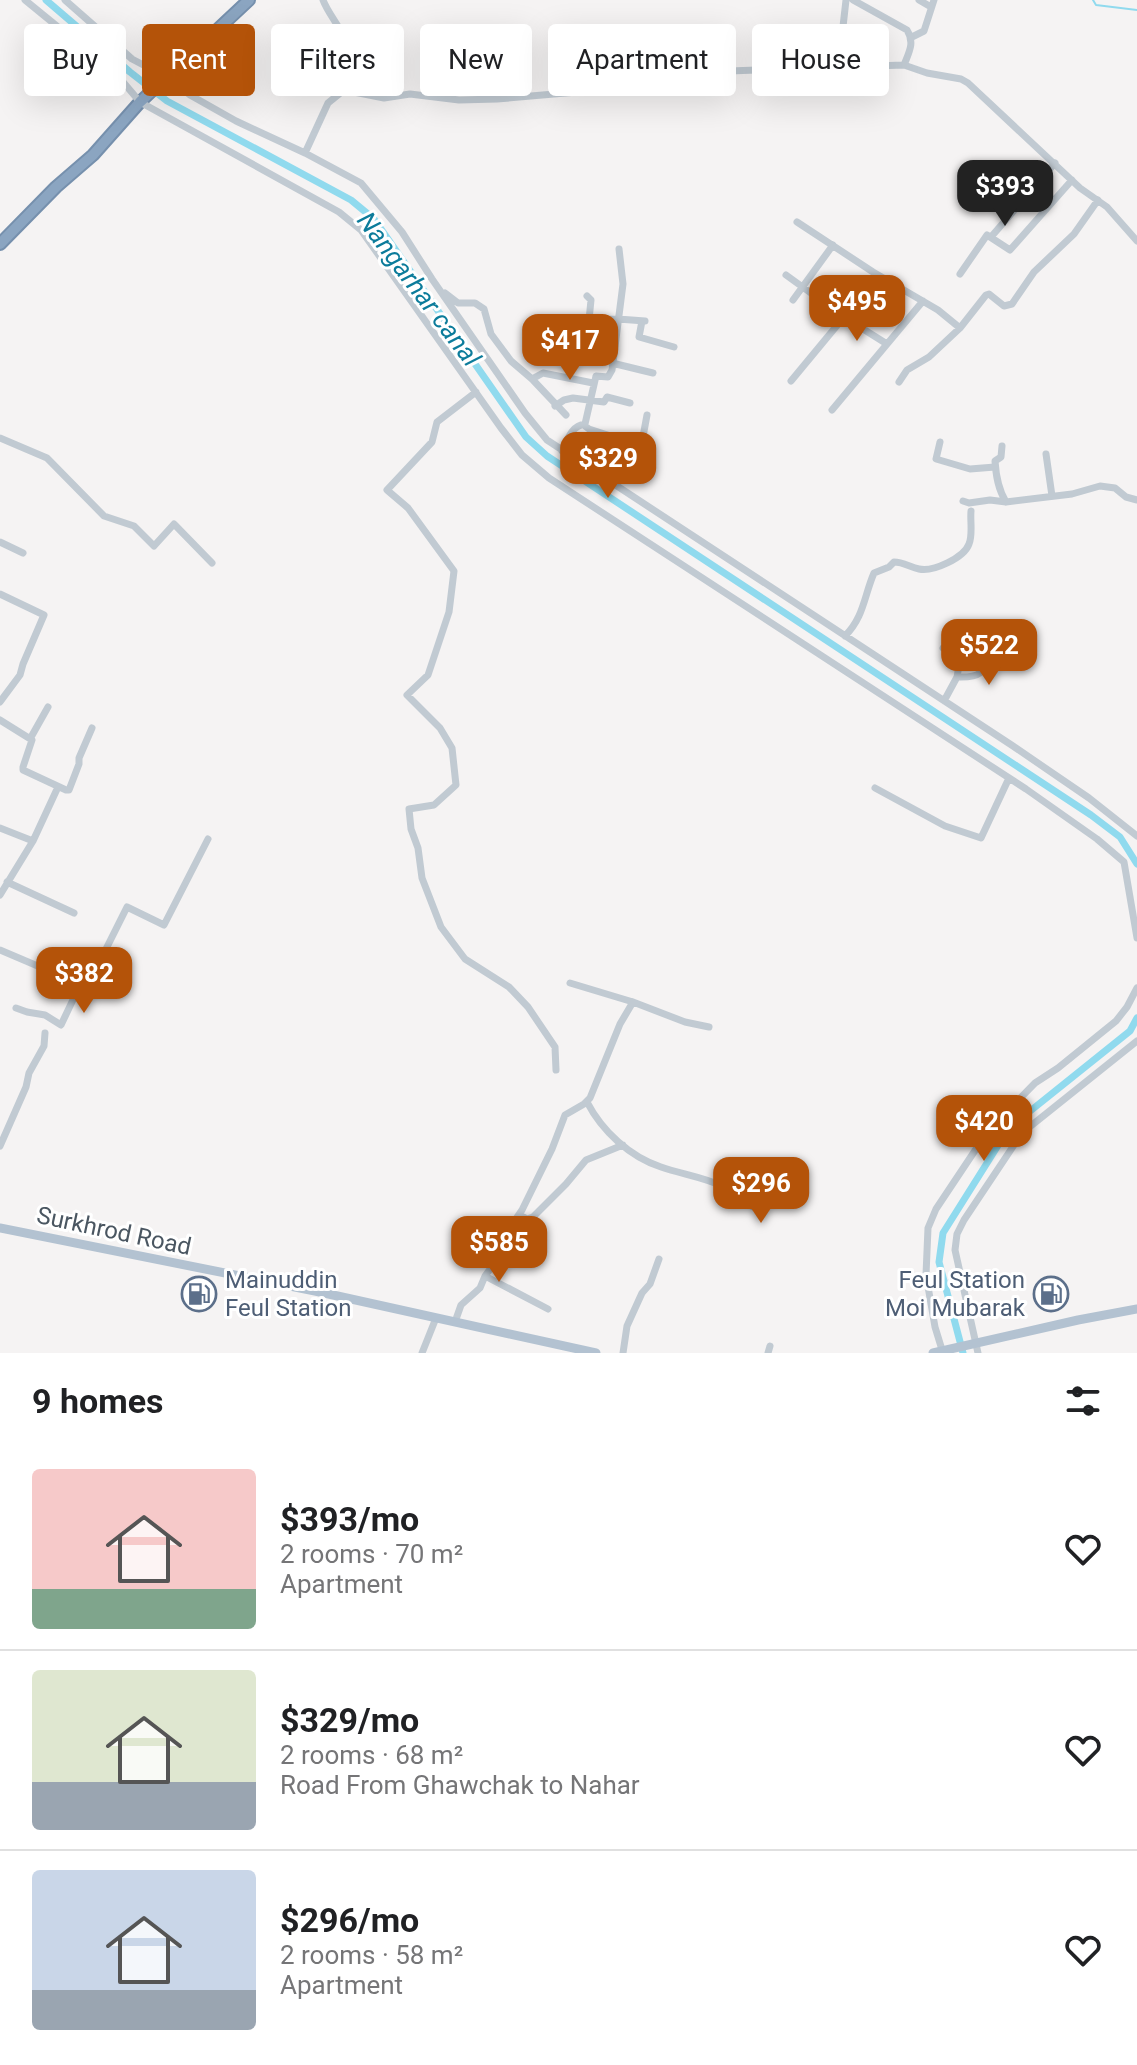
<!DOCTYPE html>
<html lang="en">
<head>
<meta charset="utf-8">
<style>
	:root { --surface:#fff; --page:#f2f2f2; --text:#202124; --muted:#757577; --line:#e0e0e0; --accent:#b45309 }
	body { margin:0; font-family:Roboto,sans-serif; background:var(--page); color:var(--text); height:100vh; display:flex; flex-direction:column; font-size:30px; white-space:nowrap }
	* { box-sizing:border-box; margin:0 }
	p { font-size:26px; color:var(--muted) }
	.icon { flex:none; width:44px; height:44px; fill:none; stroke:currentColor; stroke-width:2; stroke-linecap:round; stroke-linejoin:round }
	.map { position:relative; height:1353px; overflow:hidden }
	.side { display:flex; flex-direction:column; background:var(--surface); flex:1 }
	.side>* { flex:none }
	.hud { position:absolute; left:24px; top:24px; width:1090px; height:72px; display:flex; gap:16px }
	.price { position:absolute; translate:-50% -68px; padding:0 18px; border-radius:16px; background:var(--accent); color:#fff; font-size:26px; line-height:52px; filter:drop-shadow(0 2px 4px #0008) }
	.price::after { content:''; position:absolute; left:50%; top:48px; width:24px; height:18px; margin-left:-12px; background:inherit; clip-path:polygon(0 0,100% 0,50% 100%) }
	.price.selected { background:#222; color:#fff }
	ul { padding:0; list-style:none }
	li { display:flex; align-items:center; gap:24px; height:200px; padding:0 32px }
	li+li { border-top:2px solid var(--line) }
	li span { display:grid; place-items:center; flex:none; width:224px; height:160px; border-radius:8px; color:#555 }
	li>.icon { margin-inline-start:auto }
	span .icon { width:96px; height:96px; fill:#fffc; stroke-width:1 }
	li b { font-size:34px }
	h2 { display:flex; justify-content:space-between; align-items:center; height:96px; padding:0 32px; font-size:34px }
	.chip { padding:0 28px; border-radius:8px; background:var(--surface); box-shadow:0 8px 32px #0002; font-size:28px; line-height:72px }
	.chip.selected { background:var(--accent); color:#fff }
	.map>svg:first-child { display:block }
</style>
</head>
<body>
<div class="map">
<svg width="1137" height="1353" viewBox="0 0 1137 1353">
	<rect width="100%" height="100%" fill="#f5f3f3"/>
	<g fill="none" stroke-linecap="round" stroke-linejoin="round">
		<path stroke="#90daee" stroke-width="2" d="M1093 0 1096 5 1137 10"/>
		<path stroke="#90daee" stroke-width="7" d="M46 0 130 72 167 101 351 200 374 219 526 437 547 456 1091 815 1120 837 1137 864
			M963 1353 939 1262 943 1233 1009 1128 1130 1031 1137 1018"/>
		<g stroke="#7690ad" stroke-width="14">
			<path id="highway" d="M0 244 56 187 93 155 140 102 249 0"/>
		</g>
		<path stroke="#c1cad2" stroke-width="7" d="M25 0 118 76 140 102 339 212 361 230 501 428 522 455 549 478 1026 789 1097 839 1124 862 1137 938
			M65 0 132 59 168 78 190 95 236 121 305 153 361 183 402 232 432 279 525 413 547 440 1013 746 1089 798 1137 836
			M323 0C329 16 344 30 346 46 349 63 340 78 344 90
			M853 0 907 30C915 43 909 52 904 65
			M919 0 931 7
			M912 37 924 31 934 0
			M842 66 840 53 846 0
			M776 68 775 48 796 49
			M305 153 328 103 344 90 384 98 410 94 459 100 497 99 623 88 729 71 904 65 927 73 961 79 968 83 1080 188 1107 207 1137 241
			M797 222 873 272 938 310 960 328
			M991 237 1055 163
			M960 274 987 235 1010 250 1072 180
			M786 275 844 317 887 344
			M445 293 458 303H475L484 309 491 334 511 361 532 379 566 415
			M587 296 591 300 589 320 618 319 645 321
			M793 300 833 245
			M642 321 639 337 674 347
			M612 363 653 373
			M532 379 543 373 593 383
			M791 381 844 317
			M899 382 907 370 929 357 960 328 986 295 989 294 1004 306 1012 304 1034 272 1074 234 1098 200
			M476 392 437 422 432 442 387 490 408 508 454 571 449 612 428 675 407 695 440 728 452 748 456 785 434 805 409 809 411 829 418 848 422 878 441 927 465 959 509 987 528 1007 555 1047 556 1070
			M555 406 564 400 573 398 604 402 607 397 630 403
			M832 410 923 301
			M585 424V426L589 429 626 441 637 453 642 455
			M0 438 47 458 104 516 134 526 154 546 174 524 212 563
			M940 442 936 459 970 469 995 467
			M1002 446 1001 457 995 461C996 476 998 489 1006 502
			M633 449 641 445 642 442 647 415
			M562 451C568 439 571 426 585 424L596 376 608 377 612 370 623 284 619 249
			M1046 454 1052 496
			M963 501 969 503 990 500 1006 502 1072 494 1100 486 1115 488 1126 497 1137 500
			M0 542 23 553
			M0 594 44 615 23 664 20 675 0 702
			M845 636C864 617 864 596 874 573L889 567 894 562C903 562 910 567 919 569 933 572 964 558 969 544 973 535 970 521 971 511
			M943 648 961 654 957 677
			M944 701 957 677C987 678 983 670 991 644
			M0 720 32 740 23 767V770L66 790H69L79 764V758L92 728
			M30 739 48 707
			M875 788 945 826 981 838 1009 778
			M0 828 33 841
			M7 882 74 913
			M0 895 33 841 58 787
			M0 950 87 987 127 907 164 925 208 839
			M570 983 633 1002 685 1022 709 1027
			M16 1008 27 1012 45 1015 61 1025 80 985
			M587 1102C602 1131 630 1157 661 1167 681 1174 703 1177 722 1186 738 1193 745 1209 764 1209L773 1184
			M0 1146 26 1087 29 1073 44 1046 45 1033
			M520 1215 527 1219 533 1217 566 1184 586 1160 623 1145
			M504 1245 530 1263
			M485 1276 548 1309
			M455 1322 461 1305 480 1288 485 1276 505 1249 504 1242 507 1232 522 1210 552 1149 565 1115 584 1104 590 1098 620 1024 633 1002
			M422 1353 436 1318
			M623 1353 627 1326 642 1293 650 1284 659 1259
			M768 1353 770 1346
			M943 1353 935 1327 926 1275 928 1228 936 1209 988 1131 1035 1083 1058 1068 1116 1021 1127 1007 1137 988
			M978 1353 955 1250 957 1234 964 1220 1022 1133 1137 1041"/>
		<path stroke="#b3c2d1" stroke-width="9" d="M0 1228 315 1291 596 1353
			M933 1353 1078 1320 1137 1309"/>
		<use href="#highway" stroke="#8ba5c1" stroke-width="10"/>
	</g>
	<defs>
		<g id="fuel-ring" transform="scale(1.8)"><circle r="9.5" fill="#fff" stroke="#5c6f8a" stroke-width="1.5"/><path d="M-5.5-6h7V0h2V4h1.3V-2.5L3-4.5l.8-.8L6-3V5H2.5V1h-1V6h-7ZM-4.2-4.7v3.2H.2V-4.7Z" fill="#5c6f8a"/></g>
	</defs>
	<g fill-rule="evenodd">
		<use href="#fuel-ring" x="199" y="1294"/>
		<use href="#fuel-ring" x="1051" y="1294"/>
	</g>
	<g text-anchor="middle" stroke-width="6" stroke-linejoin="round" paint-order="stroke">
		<g font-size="24" fill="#4a5661" stroke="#fff">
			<text transform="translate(114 1231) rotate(12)" y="8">Surkhrod Road</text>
		</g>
		<g font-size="24" fill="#4e5e75" stroke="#fff" text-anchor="start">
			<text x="225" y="1288">Mainuddin<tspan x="225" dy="28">Feul Station</tspan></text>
			<text x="1025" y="1288" text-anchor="end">Feul Station<tspan x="1025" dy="28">Moi Mubarak</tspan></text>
		</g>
		<g font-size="26" font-style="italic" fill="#0c7c9b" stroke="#fff">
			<text transform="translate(419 289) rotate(53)" y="9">Nangarhar canal</text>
		</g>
	</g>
</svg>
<b class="price selected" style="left:1005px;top:228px">$393</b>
<b class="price" style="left:857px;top:343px">$495</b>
<b class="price" style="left:570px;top:382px">$417</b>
<b class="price" style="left:608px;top:500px">$329</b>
<b class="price" style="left:989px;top:687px">$522</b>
<b class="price" style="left:84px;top:1015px">$382</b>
<b class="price" style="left:984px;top:1163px">$420</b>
<b class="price" style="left:761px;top:1225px">$296</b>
<b class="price" style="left:499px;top:1284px">$585</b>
<div class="hud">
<a class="chip">Buy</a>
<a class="chip selected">Rent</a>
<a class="chip">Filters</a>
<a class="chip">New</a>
<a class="chip">Apartment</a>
<a class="chip">House</a>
</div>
</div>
<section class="side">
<h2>9 homes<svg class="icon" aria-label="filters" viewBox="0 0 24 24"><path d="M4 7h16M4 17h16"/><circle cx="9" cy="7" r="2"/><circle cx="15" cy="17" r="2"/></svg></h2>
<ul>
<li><span style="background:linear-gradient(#f6c9c9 75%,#7fa58c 0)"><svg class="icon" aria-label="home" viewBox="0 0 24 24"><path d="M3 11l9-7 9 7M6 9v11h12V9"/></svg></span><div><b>$393/mo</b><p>2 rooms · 70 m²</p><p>Apartment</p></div><svg class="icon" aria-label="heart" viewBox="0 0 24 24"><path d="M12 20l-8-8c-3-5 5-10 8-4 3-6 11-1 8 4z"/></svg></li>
<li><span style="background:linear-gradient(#dfe7d0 70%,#9aa5b1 0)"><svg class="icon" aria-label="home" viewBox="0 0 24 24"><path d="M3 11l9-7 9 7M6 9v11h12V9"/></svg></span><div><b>$329/mo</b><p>2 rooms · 68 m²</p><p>Road From Ghawchak to Nahar</p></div><svg class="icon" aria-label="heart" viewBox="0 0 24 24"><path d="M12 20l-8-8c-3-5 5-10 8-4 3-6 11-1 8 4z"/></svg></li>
<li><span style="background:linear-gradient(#c9d6e8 75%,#9aa5b1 0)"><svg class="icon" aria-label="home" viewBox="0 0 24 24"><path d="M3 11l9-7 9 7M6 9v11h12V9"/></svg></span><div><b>$296/mo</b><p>2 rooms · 58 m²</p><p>Apartment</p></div><svg class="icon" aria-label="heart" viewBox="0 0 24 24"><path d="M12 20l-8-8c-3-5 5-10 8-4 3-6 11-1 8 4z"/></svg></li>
</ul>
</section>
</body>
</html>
